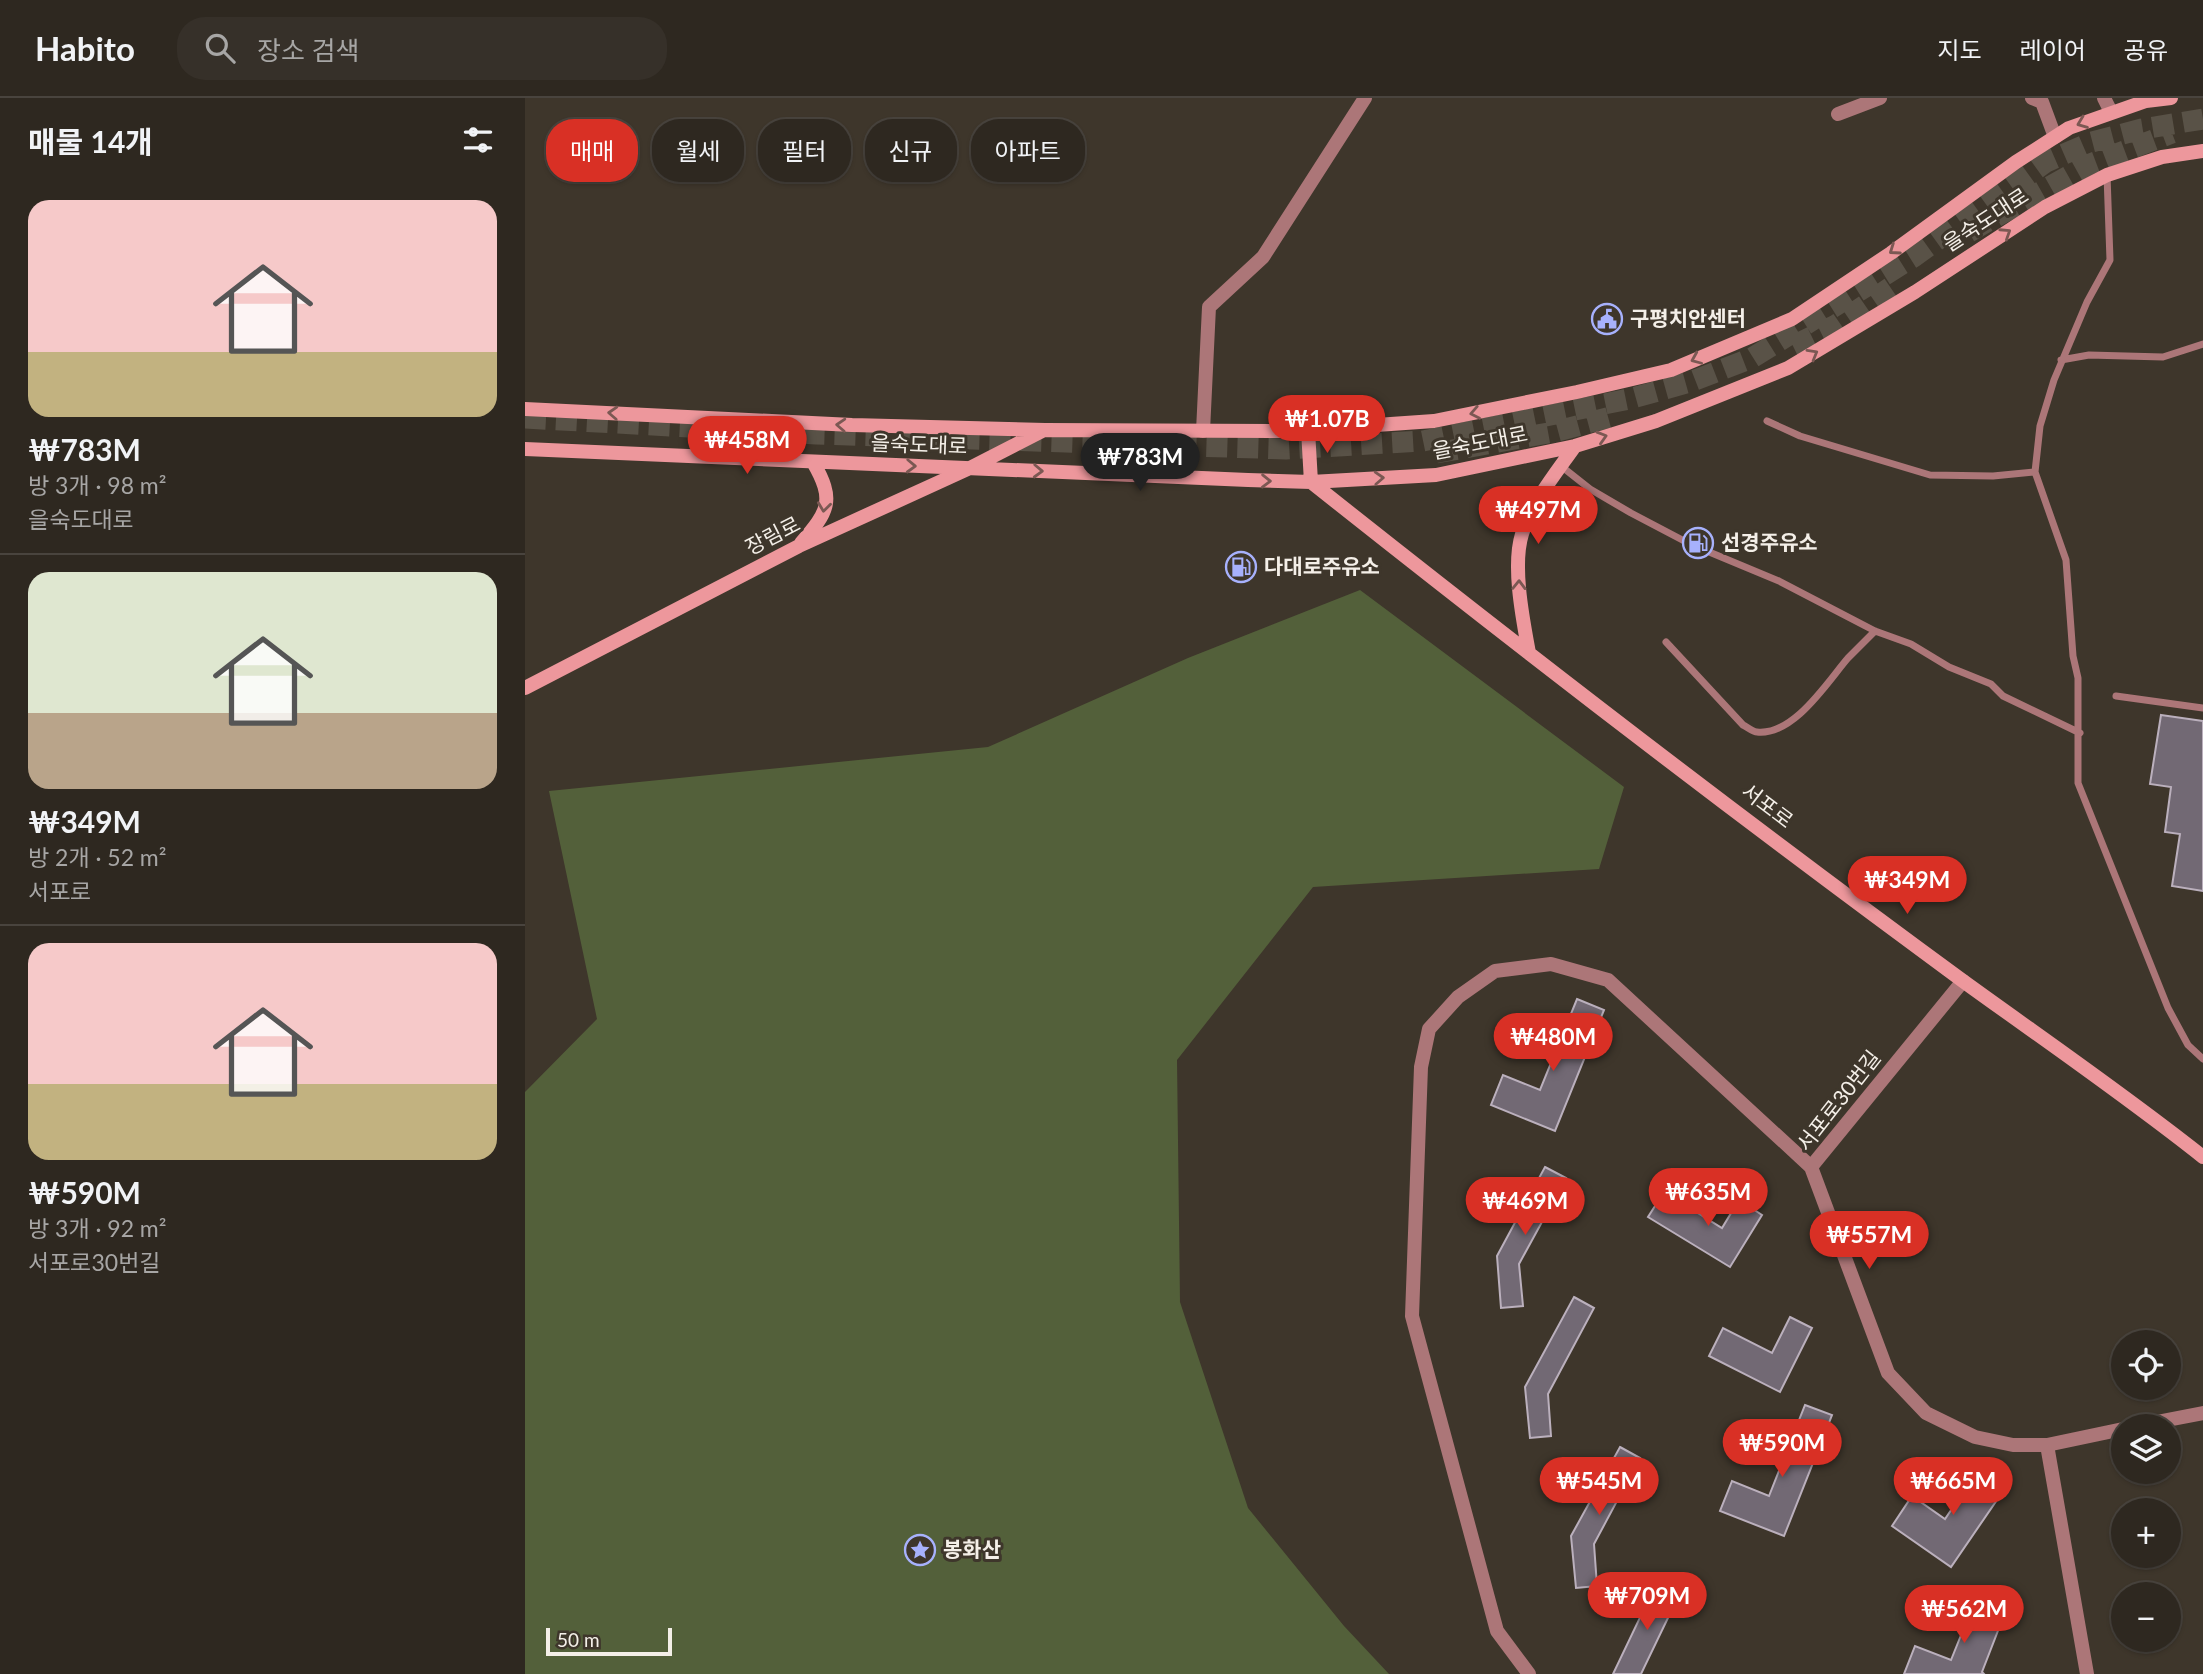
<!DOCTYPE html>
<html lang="ko">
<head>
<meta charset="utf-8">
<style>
	:root { --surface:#2e2820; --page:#363029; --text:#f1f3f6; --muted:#a7a6a5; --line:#49443e; --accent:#d93025 }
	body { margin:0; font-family:Lato,"Noto Sans KR",sans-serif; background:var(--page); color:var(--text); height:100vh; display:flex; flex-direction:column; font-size:26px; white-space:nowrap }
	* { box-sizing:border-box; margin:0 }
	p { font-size:23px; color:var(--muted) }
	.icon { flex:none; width:38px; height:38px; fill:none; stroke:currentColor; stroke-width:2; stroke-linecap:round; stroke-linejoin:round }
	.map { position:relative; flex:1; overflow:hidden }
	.details { display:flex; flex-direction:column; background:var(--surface); width:525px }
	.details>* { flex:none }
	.banner { position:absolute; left:21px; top:21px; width:665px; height:63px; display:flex; gap:14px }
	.tools { position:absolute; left:1586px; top:1232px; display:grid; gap:14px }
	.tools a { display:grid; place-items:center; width:70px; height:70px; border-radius:50%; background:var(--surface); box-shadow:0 2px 5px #0004,0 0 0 2px var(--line); font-size:35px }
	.scale { position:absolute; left:21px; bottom:18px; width:126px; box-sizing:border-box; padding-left:7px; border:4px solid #f4efe8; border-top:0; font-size:19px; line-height:24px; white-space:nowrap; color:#f4efe8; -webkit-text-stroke:5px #3e362b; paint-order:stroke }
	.price { position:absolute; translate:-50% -60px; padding:0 16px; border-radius:24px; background:var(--accent); color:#fff; font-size:23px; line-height:46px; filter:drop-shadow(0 2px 4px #0008) }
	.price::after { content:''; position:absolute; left:50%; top:42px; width:21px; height:16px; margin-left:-10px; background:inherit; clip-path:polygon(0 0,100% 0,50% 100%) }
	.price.on { background:#222; color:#fff }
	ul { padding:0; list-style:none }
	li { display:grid; align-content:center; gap:14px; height:371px; padding:0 28px }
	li+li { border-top:2px solid var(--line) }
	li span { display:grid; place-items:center; height:217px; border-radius:21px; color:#555 }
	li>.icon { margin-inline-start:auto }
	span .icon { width:126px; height:126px; fill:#fffc; stroke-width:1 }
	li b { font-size:30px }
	h2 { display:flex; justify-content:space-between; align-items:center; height:84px; padding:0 28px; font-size:30px }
	.pill { padding:0 24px; border-radius:28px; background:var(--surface); box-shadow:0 2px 5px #0004,0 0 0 2px var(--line); font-size:24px; line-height:63px }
	.pill.on { background:var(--accent); color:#fff }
	header { display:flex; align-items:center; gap:42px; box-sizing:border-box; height:98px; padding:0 35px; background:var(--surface); border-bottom:2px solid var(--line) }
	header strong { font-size:33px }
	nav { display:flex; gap:38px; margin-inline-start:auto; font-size:24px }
	.search { width:490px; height:63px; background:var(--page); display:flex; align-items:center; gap:18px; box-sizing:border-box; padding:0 24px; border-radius:28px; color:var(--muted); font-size:26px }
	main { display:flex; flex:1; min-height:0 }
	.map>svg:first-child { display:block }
</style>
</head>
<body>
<header>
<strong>Habito</strong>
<div class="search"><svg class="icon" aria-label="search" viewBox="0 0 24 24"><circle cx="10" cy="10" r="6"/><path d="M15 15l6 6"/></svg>장소 검색</div>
<nav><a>지도</a><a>레이어</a><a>공유</a></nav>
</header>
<main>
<section class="details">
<h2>매물 14개<svg class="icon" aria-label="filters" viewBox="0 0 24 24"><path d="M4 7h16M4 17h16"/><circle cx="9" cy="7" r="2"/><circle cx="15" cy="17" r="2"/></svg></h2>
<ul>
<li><span style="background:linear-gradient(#f6c9c9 70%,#c2b280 0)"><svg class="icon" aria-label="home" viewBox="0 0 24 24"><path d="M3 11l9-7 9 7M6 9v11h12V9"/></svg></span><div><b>₩783M</b><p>방 3개 · 98 m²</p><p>을숙도대로</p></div></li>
<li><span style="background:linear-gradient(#dfe7d0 65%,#b9a48a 0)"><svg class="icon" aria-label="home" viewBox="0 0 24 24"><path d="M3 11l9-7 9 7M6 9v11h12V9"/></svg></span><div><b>₩349M</b><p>방 2개 · 52 m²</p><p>서포로</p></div></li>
<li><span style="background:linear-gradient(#f6c9c9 65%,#c2b280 0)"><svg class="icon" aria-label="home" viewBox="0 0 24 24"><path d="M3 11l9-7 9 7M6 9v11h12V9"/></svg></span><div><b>₩590M</b><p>방 3개 · 92 m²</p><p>서포로30번길</p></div></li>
</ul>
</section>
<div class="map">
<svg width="1678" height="1576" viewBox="0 0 1678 1576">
	<rect width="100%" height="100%" fill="#3e362b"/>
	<path fill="#53603a" d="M835 492 1099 689 1074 771 788 789 652 962 655 1204 723 1410 819 1528 864 1576H0V994L72 921 24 693 463 649 663 560Z"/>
	<path fill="#726974" stroke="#bbb0bd" stroke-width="2" d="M1636 617 1678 623V793L1647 788 1655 736 1640 734 1646 689 1625 686Z
		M1052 901 1079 912 1030 1033 966 1007 978 977 1015 992Z
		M1020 1069 1041 1080 994 1166 998 1208 976 1210 972 1158Z
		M1139 1094 1197 1130 1214 1102 1237 1117 1205 1169 1123 1119Z
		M1049 1199 1069 1210 1023 1296 1026 1338 1005 1340 1000 1289Z
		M1265 1219 1287 1230 1255 1294 1184 1258 1198 1230 1247 1255Z
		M1280 1307 1307 1317 1259 1438 1195 1413 1207 1383 1244 1398Z
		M1095 1349 1115 1360 1069 1446 1072 1488 1051 1490 1046 1438Z
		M1458 1365 1485 1383 1426 1469 1367 1428 1387 1398 1420 1421Z
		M1131 1486 1154 1497 1116 1576H1088Z
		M1451 1500 1481 1512 1457 1574 1459 1576H1379L1390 1548 1426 1562Z"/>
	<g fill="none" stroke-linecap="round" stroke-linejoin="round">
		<path stroke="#595247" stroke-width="21" stroke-dasharray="21 10" stroke-linecap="butt" d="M1444 134 1565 66 1647 35
			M1268 248 1311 227 1372 185
			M0 320 291 336 761 351 898 343 1104 301 1165 284 1227 260 1390 158 1521 64 1567 44 1617 31 1678 21
			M911 355 1029 334 1089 318"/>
		<path stroke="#ac7678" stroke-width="7" d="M1582 77 1585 162 1562 204 1529 282 1515 328 1510 374 1541 462 1548 558 1553 580V685L1643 910 1663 947 1678 961
			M1536 262 1564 257 1638 259 1678 246
			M1242 323 1275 338 1405 377 1468 378 1510 374
			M1036 368 1065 391 1106 415 1165 446 1254 483 1350 533 1386 546 1424 569 1466 586 1478 598 1555 635
			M1141 544 1218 627C1222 629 1228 634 1232 634 1269 638 1303 583 1323 560 1332 551 1341 542 1350 533
			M1591 598 1678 610"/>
		<path stroke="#ac7678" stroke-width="14" d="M1507 0 1517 4 1530 39
			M1579 0 1586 14
			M1313 16 1355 0
			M678 333 684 209 738 159 840 0
			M1438 883 1286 1069 1363 1275 1401 1315 1450 1339 1488 1347H1522L1598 1331
			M1611 1328 1678 1315
			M1522 1347 1562 1576
			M1004 1576 972 1533 887 1218 896 969 904 931 933 899 970 873 1026 866 1083 882 1286 1069"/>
		<path stroke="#ed979c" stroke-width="14" d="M0 311 327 327 520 332 765 333 909 323 1052 294 1146 272 1267 221 1366 155 1491 64 1544 30 1621 3 1646 0
			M783 332 786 384
			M0 351 723 382 786 384 911 377 1050 348 1131 323 1263 270 1390 194 1520 109 1582 77 1637 59 1678 53
			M786 384C1000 554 1217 721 1438 883 1518 941 1600 997 1678 1059
			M276 445C304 413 310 402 288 364
			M1004 555C998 522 987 468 997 436 1007 404 1031 375 1050 348
			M0 590 274 448 445 370 519 332"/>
	</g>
	<defs><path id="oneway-chevron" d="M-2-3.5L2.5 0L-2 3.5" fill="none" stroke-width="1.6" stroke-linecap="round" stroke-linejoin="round" transform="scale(1.75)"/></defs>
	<g stroke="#7b5853">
		<use href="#oneway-chevron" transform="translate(1557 25) rotate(159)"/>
		<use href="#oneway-chevron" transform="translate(1481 135) rotate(-33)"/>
		<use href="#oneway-chevron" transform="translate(1369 152) rotate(145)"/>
		<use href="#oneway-chevron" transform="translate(1288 256) rotate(-30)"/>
		<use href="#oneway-chevron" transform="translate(1171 261) rotate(157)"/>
		<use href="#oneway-chevron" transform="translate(88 315) rotate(-177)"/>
		<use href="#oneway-chevron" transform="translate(950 315) rotate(169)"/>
		<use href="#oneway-chevron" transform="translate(316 327) rotate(-177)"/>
		<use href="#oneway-chevron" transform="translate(1077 339) rotate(-17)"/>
		<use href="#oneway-chevron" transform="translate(386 368) rotate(2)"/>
		<use href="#oneway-chevron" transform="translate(513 373) rotate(2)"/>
		<use href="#oneway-chevron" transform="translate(854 380) rotate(-3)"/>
		<use href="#oneway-chevron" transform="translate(741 383) rotate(1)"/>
		<use href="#oneway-chevron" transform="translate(299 409) rotate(97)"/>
		<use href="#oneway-chevron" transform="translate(994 487) rotate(-89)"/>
	</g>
	<defs>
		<g id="civic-ring" transform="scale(1.575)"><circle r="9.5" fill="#3e362b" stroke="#a7b1fc" stroke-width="1.5"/><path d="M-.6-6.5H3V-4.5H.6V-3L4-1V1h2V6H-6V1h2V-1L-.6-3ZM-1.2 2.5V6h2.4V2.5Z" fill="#a7b1fc"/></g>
		<g id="fuel-ring" transform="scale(1.575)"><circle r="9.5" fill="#3e362b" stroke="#a7b1fc" stroke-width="1.5"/><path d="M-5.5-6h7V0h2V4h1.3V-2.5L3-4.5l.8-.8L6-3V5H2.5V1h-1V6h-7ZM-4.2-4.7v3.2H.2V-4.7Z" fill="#a7b1fc"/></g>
		<g id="sight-ring" transform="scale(1.575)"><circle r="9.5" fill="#3e362b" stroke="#a7b1fc" stroke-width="1.5"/><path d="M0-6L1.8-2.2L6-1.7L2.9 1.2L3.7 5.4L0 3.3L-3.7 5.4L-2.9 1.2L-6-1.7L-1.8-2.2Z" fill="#a7b1fc"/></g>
	</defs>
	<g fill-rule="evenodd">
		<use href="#civic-ring" x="1082" y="221"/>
		<use href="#fuel-ring" x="1173" y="445"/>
		<use href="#fuel-ring" x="716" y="469"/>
		<use href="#sight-ring" x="395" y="1452"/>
	</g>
	<g text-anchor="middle" stroke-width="6" stroke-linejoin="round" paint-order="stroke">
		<g font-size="21" fill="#f4efe8" stroke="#3e362b">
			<text transform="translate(1461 122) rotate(-33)" y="7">을숙도대로</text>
			<text transform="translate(955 345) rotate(-11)" y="7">을숙도대로</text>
			<text transform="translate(394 347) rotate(2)" y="7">을숙도대로</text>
			<text transform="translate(248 438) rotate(-27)" y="7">장림로</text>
			<text transform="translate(1242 708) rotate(37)" y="7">서포로</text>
			<text transform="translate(1314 1003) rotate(-52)" y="7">서포로30번길</text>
		</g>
		<g font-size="21" font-weight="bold" fill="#f4efe8" stroke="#3e362b" text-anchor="start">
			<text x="1105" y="228">구평치안센터</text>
			<text x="1196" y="452">선경주유소</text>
			<text x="739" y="476">다대로주유소</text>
			<text x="418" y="1459">봉화산</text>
		</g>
	</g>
</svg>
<div class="tools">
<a><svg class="icon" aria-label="locate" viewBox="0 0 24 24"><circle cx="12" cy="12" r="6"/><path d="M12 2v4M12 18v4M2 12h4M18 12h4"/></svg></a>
<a><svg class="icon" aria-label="layers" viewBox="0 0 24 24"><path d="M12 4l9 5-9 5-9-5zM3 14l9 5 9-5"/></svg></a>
<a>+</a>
<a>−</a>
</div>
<div class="scale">50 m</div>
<b class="price" style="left:802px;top:357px">₩1.07B</b>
<b class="price" style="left:222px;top:378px">₩458M</b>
<b class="price on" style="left:615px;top:395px">₩783M</b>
<b class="price" style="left:1013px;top:448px">₩497M</b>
<b class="price" style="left:1382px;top:818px">₩349M</b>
<b class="price" style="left:1028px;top:975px">₩480M</b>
<b class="price" style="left:1183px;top:1130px">₩635M</b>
<b class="price" style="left:1000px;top:1139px">₩469M</b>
<b class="price" style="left:1344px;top:1173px">₩557M</b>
<b class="price" style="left:1257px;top:1381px">₩590M</b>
<b class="price" style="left:1074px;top:1419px">₩545M</b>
<b class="price" style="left:1428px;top:1419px">₩665M</b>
<b class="price" style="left:1122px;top:1534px">₩709M</b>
<b class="price" style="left:1439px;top:1547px">₩562M</b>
<div class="banner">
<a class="pill on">매매</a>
<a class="pill">월세</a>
<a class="pill">필터</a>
<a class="pill">신규</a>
<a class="pill">아파트</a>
</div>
</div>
</main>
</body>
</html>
